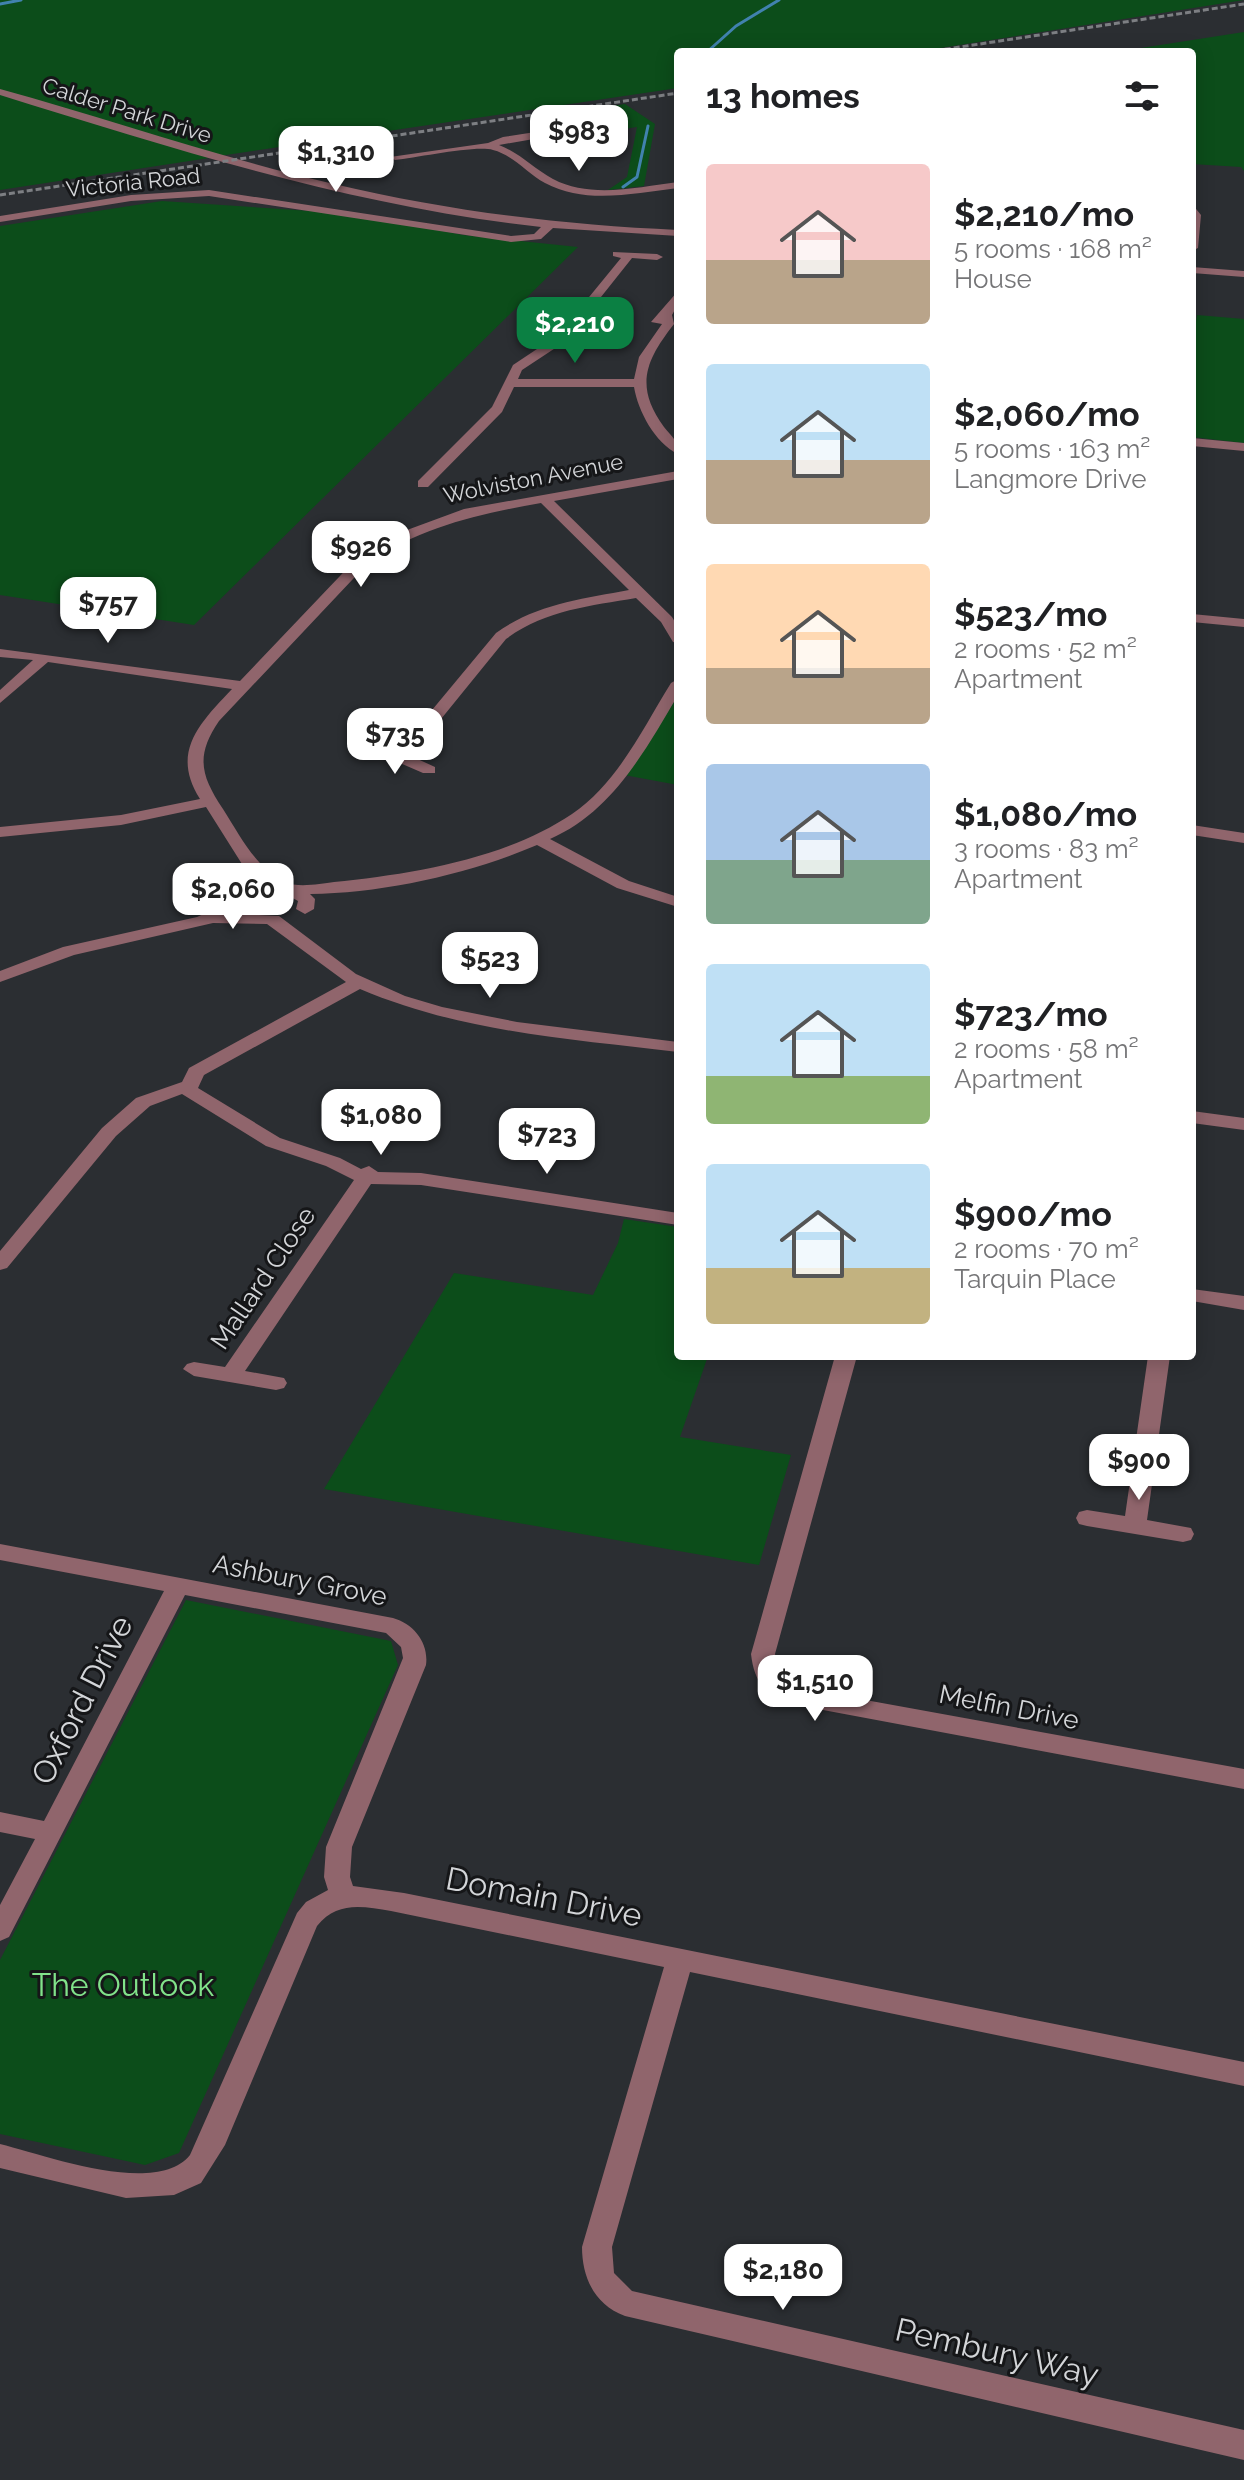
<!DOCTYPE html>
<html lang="en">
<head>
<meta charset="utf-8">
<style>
	:root { --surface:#fff; --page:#f6f6f6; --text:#202124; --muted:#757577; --accent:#0b8043 }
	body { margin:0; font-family:Raleway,sans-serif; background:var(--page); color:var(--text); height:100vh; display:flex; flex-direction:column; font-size:30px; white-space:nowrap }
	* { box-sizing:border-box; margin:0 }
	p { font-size:26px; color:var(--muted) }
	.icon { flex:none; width:44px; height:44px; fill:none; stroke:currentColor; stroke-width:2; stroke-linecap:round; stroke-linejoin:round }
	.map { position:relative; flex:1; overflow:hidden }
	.panel { position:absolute; left:674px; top:48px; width:522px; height:1312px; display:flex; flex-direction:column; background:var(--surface); border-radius:8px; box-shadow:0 4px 20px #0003 }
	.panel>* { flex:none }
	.price { position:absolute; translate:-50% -68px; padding:0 18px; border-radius:16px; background:#fff; color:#222; font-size:26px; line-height:52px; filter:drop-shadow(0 2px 4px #0008) }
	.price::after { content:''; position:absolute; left:50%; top:48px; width:24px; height:18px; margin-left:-12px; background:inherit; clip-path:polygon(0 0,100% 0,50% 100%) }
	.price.selected { background:var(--accent); color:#fff }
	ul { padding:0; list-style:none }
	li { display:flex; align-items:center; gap:24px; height:200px; padding:0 32px }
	li span { display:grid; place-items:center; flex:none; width:224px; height:160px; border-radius:8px; color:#555 }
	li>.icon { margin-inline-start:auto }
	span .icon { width:96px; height:96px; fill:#fffc; stroke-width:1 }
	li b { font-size:34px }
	h2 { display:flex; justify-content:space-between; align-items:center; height:96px; padding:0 32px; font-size:34px }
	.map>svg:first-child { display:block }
</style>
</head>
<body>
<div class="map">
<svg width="1244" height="2480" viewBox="0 0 1244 2480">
	<rect width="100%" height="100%" fill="#2b2e32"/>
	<path fill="#0c4d1a" d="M0 0H1244L915 52H678V88L219 156 0 91Z
		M1244 32V171L1241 167 1192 164V52H1115Z
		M0 94 209 158 0 190Z
		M625 104 655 124 644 186 608 190 627 177 637 127 597 133 577 119 599 114 593 109Z
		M162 201 356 214 463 235 578 247 194 625 0 595V226Z
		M1197 315 1244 319V443L1192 437V350Z
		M678 696V785L624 775Z
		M624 1219 678 1227V1356H708L680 1437 791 1455 759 1565 324 1489 454 1273 593 1295 618 1243Z
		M186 1600 391 1641 398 1665 179 2153 145 2165 0 2134V1960Z"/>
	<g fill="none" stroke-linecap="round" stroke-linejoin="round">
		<path stroke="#4182ae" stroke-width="3" d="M0 4 21 0
			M707 52 736 26 779 0
			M623 187 637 177 648 126"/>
		<path fill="#90656c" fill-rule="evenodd" d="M0 89C112 120 221 158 334 184 448 211 562 225 678 230V236L553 228 541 239 511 242 209 196 131 201 0 222V216L131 195 209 190 511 236 534 234 541 227C356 207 177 150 0 95Z
			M587 124 591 129 499 145C520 153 534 169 553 179 591 199 638 187 678 182V188C634 193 586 205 545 183 527 173 513 155 493 150 475 145 417 158 395 160L390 157 488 143 503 137Z
			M1192 204 1201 215 1198 248 1192 251Z
			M613 252 657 254 663 257 657 260 632 258 566 341 522 370 518 379H634L639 357 662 324 651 322 678 291V304L672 315 674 324C646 360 634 386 664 427 672 437 678 440 678 454 655 443 638 411 634 387H514L502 412 428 487H418V481L492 407 513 365 558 335 621 258 613 256Z
			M1192 267 1244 271V277L1192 273Z
			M1192 438 1244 443V451L1192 446Z
			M678 471V479L554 501 672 617 678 627V643L673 642 661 622 636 598C590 606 545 610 506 639L411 756 435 767V773H423L370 750V744H380L398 751 496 633C536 604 582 599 629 590L541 503C479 514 422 527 369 562L219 721C195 756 201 776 223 809 241 837 255 867 285 882 297 888 320 884 334 882 412 874 505 859 572 814 617 784 643 728 671 683L678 679V695C645 751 612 812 550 839L629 881 678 897V907L617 888 537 845C469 874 384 893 310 894L315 899 314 909 305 914 296 909 298 901C275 886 257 902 235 914L279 916 356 974 405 996 442 1007 517 1022 678 1042V1052C570 1039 461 1032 360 989L204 1075 198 1088 280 1138 340 1158 361 1169 369 1166 378 1172 421 1173 678 1213V1225L421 1185 371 1184 245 1371 284 1378 287 1383 284 1388 276 1390 194 1376 183 1369 187 1364 194 1362 225 1367 354 1180 326 1166 266 1146 182 1094 150 1106 116 1136 7 1268 0 1270V1251L102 1128 136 1098 182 1082 189 1068 346 982 267 924 213 923 74 955 0 982V971L63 947 197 917 267 885 247 872 206 807 121 825 0 837V827L121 815 200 799C170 752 200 723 232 689L48 662 0 703V690L33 660 0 657V649L240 681 359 556 388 537 464 509Z
			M1192 614 1244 619V627L1192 622Z
			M1192 825 1244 833V843L1192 835Z
			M1192 1111 1244 1118V1130L1192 1123Z
			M1192 1289 1244 1296V1310L1192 1301Z
			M835 1356H857L775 1654 780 1675 794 1687 1244 1769V1789L791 1704C765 1696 754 1681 751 1654Z
			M1148 1356H1170L1147 1520 1191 1528 1194 1534 1191 1540 1183 1542 1087 1526 1079 1524 1076 1518 1079 1512 1087 1510 1125 1516Z
			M0 1544 393 1618C414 1624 429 1643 426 1665L352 1847 350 1877 353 1886 404 1893 1244 2062V2086L690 1972 612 2247 614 2273 632 2291 1244 2430V2460L625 2316C595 2305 582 2278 582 2247L664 1967 391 1911C362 1906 337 1901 317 1926L225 2145 201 2183 174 2195 126 2198 0 2168V2144C45 2155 156 2197 190 2155L297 1913 306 1902 328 1890 324 1877 326 1847 403 1658 401 1647 386 1633 185 1595 9 1937 0 1941V1905L35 1839 0 1832V1812L44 1821 164 1591 0 1560Z"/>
		<path stroke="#7d7f83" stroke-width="3" stroke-dasharray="6 3" stroke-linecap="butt" d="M927 52 1244 4
			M0 195 678 93"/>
	</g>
	<g text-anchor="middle" stroke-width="6" stroke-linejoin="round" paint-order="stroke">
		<g font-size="22" fill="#d3d5d8" stroke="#151618">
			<text transform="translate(127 110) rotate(17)" y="8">Calder Park Drive</text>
			<text transform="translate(133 182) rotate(-6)" y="8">Victoria Road</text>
			<text transform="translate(533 478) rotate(-11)" y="8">Wolviston Avenue</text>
		</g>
		<g font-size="26" fill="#d3d5d8" stroke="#151618">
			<text transform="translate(263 1278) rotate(-56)" y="9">Mallard Close</text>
			<text transform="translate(300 1580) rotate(11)" y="9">Ashbury Grove</text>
			<text transform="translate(1009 1707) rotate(11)" y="9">Melfin Drive</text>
		</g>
		<g font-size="32" fill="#d3d5d8" stroke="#151618">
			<text transform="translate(82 1700) rotate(-63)" y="11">Oxford Drive</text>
			<text transform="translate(544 1897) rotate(11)" y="11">Domain Drive</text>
			<text transform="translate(997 2352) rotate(13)" y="11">Pembury Way</text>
		</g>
		<g font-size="32" fill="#81e38a" stroke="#151618">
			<text x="123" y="1996">The Outlook</text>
		</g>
	</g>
</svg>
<b class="price" style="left:579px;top:173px">$983</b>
<b class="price" style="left:336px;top:194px">$1,310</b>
<b class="price selected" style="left:575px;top:365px">$2,210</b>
<b class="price" style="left:361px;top:589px">$926</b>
<b class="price" style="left:108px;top:645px">$757</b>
<b class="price" style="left:395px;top:776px">$735</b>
<b class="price" style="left:233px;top:931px">$2,060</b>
<b class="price" style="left:490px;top:1000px">$523</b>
<b class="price" style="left:381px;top:1157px">$1,080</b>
<b class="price" style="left:547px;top:1176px">$723</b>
<b class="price" style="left:1139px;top:1502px">$900</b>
<b class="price" style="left:815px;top:1723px">$1,510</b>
<b class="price" style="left:783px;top:2312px">$2,180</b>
<section class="panel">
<h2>13 homes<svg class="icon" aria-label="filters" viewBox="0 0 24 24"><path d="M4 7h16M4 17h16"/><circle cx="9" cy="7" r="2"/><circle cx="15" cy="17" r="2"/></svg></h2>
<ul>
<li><span style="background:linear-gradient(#f6c9c9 60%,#b9a48a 0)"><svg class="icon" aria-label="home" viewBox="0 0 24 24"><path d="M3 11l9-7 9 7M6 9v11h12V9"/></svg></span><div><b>$2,210/mo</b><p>5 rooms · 168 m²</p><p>House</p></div></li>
<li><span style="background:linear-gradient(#bfe0f5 60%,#b9a48a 0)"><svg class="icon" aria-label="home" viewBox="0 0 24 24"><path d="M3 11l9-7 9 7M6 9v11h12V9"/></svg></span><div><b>$2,060/mo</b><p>5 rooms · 163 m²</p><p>Langmore Drive</p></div></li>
<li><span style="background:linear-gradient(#ffd9b3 65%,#b9a48a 0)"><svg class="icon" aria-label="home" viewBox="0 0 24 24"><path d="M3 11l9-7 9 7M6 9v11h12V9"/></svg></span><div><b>$523/mo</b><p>2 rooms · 52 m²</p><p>Apartment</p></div></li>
<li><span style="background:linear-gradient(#a9c7e8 60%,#7fa58c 0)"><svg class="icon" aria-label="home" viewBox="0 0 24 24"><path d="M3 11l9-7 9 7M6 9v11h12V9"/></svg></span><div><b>$1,080/mo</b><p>3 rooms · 83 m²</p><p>Apartment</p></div></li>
<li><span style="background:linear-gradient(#bfe0f5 70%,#8fb573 0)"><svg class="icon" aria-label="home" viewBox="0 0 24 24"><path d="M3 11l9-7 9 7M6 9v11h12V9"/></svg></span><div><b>$723/mo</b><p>2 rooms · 58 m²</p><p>Apartment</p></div></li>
<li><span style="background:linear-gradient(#bfe0f5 65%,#c2b280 0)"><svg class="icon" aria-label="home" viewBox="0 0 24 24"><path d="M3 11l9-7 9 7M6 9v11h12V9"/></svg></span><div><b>$900/mo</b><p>2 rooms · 70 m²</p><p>Tarquin Place</p></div></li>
</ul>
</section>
</div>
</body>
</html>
